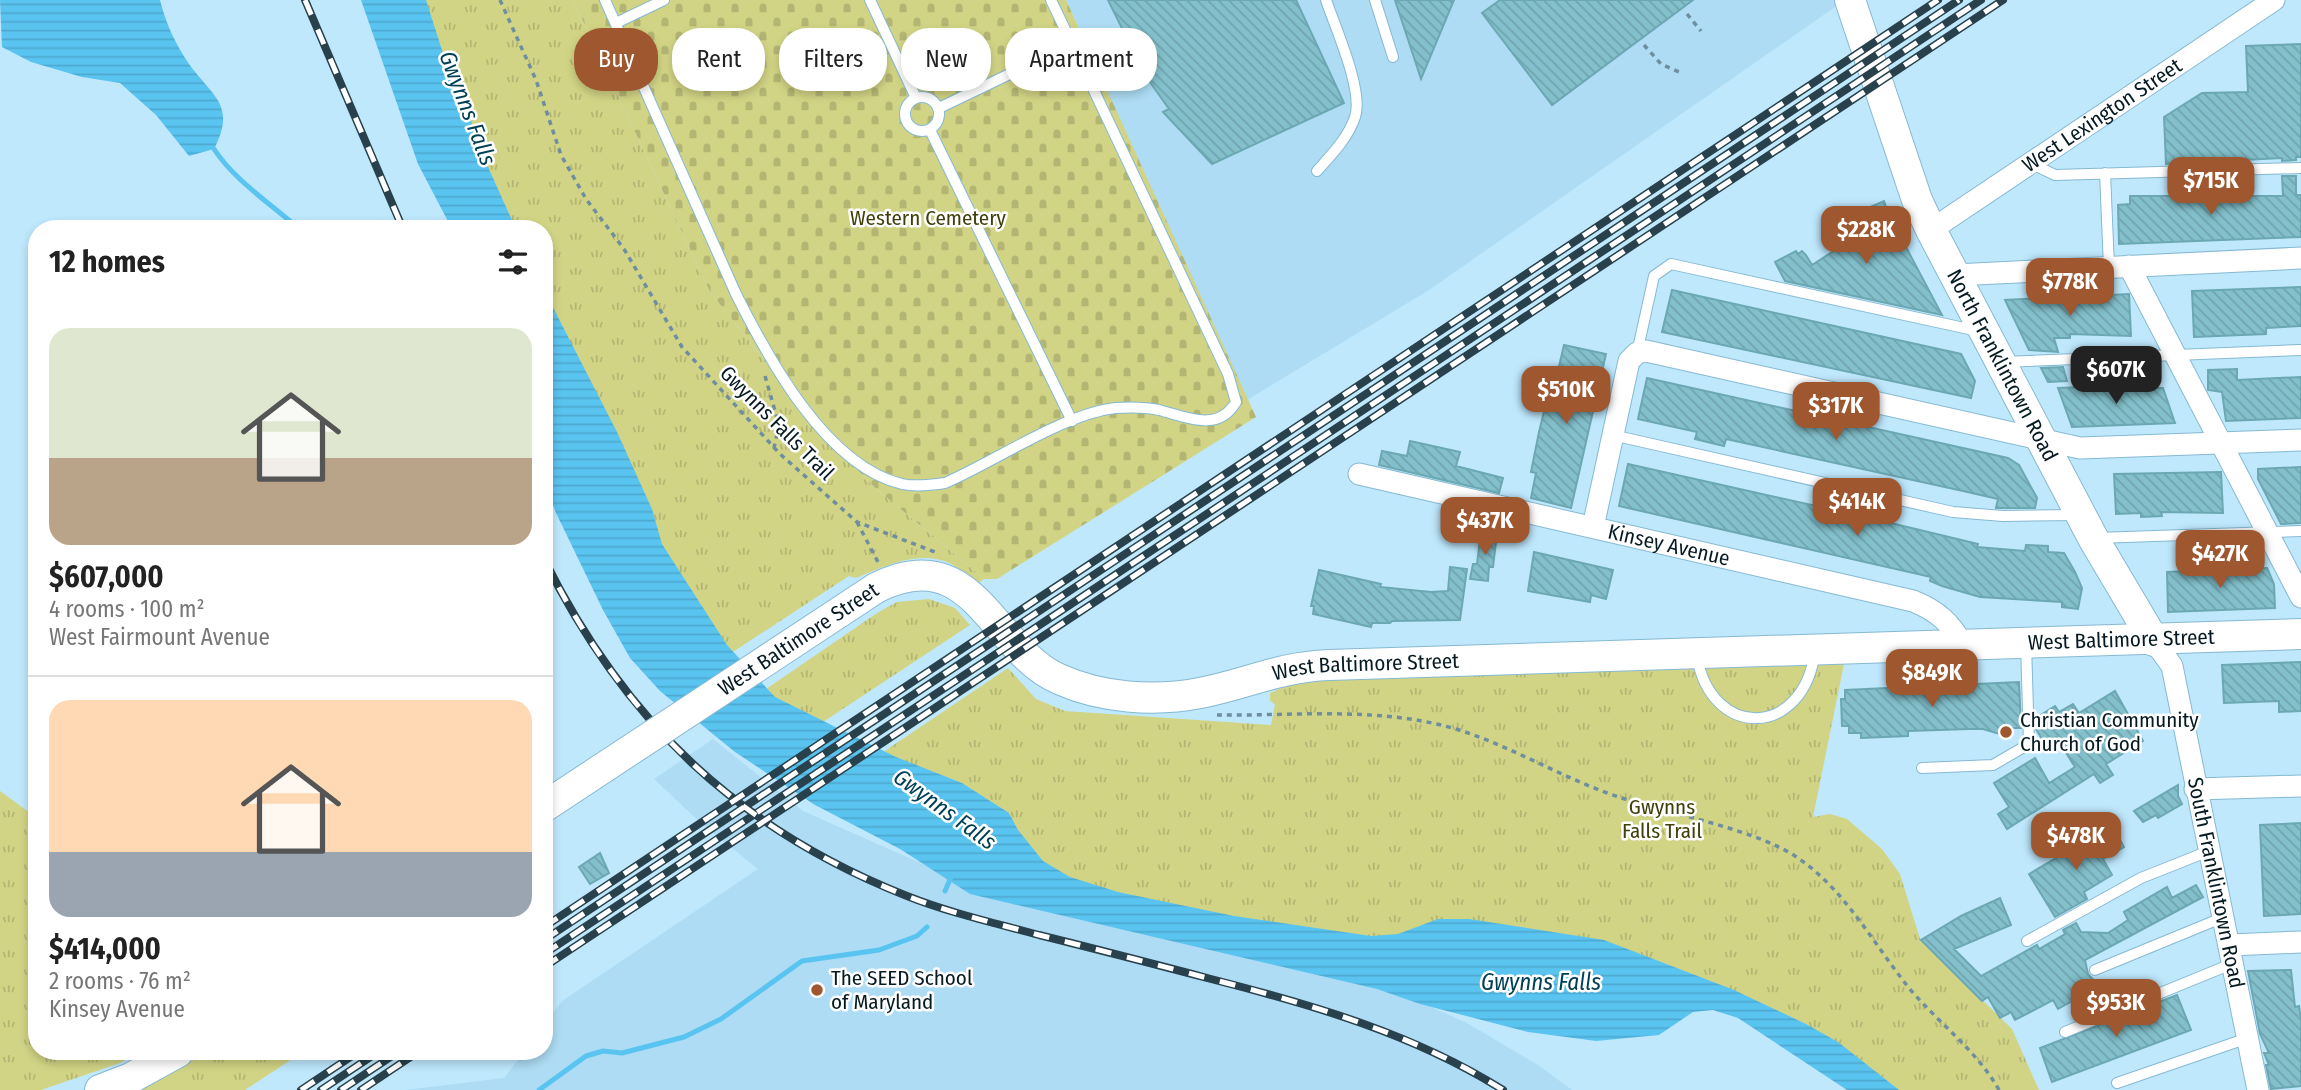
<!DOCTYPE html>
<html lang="en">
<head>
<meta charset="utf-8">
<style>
	:root { --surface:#fff; --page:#f6f6f6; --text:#222; --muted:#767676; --line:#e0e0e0; --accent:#9e572e }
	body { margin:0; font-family:"Fira Sans Condensed",sans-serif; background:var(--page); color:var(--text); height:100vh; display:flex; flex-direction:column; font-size:26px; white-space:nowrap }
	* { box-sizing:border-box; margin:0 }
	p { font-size:23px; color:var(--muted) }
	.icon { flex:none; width:38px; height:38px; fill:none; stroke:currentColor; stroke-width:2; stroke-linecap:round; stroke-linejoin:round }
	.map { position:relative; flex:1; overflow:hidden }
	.sheet { position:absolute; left:28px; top:220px; width:525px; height:840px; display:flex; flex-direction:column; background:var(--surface); border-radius:28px; box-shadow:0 4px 10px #0003 }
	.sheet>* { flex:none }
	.top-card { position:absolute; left:574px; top:28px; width:665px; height:63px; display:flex; gap:14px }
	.price { position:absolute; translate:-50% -60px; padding:0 16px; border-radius:14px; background:var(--accent); color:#fff; font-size:23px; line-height:46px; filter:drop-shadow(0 2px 4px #0008) }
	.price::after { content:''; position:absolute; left:50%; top:42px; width:21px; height:16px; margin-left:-10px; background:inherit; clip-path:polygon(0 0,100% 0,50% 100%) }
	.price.selected { background:#222; color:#fff }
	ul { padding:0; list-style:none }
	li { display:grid; align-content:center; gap:14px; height:371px; padding:0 21px }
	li+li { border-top:2px solid var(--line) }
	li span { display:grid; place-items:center; height:217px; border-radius:21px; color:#555 }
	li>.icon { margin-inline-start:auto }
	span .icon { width:126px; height:126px; fill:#fffc; stroke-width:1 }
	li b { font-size:30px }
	h2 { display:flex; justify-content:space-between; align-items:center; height:84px; padding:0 21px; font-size:30px }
	.tag { padding:0 24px; border-radius:28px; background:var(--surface); box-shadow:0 4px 10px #0003; font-size:24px; line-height:63px }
	.tag.selected { background:var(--accent); color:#fff }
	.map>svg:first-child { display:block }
</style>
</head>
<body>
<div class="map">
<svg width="2301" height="1090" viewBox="0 0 2301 1090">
	<defs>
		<pattern id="cemetery-stones" width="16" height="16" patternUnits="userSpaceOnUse" patternTransform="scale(1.75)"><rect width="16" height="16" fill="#d2d485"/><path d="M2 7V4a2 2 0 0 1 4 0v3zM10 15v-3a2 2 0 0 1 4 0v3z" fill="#b3b573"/></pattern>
		<pattern id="park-tufts" width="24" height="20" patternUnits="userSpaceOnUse" patternTransform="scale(1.75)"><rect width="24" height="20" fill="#d2d485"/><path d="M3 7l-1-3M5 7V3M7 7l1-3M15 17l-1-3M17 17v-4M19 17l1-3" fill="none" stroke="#b3b573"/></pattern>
		<pattern id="water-rules" width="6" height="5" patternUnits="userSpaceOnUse" patternTransform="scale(1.75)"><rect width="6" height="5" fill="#5ac4f1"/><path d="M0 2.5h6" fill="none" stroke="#4da8ce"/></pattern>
		<pattern id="building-back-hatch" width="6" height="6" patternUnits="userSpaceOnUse" patternTransform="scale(1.75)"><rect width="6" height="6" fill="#83c0cb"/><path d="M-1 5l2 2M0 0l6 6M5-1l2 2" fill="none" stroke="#70a4ae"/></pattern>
	</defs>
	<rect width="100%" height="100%" fill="#bfe8fd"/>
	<path fill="#addcf4" d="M1066 0H1845L1429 290 1247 400Z
		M713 739 803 811 959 880 1391 989 1467 1023 1538 1065 1572 1090H406L504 1078 524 1052H544V1025L562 1001 758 869 702 824 654 779Z"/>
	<path fill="url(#cemetery-stones)" d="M573 0H1066L1256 417 997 579H984L874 487 831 443 710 292Z"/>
	<path fill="url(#park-tufts)" d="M384 0H573L710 292 831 443 874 487 984 579 979 583C969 577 958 567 947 562 917 550 882 567 856 578L849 576 693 678 544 397V229H477Z
		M929 599 955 608 970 625 776 753 734 711 877 613 897 602Z
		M1844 664 1813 817 1830 814 1847 819 1882 849 1900 874 1920 939 2012 1029 2039 1090H1874L1700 989 1364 959 1114 910 855 771 1008 668 1036 699 1065 711 1271 725 1275 705 1270 700V693L1297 681Z
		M0 791 37 818V1052H140L120 1063 41 1090H0Z
		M208 1052H303L245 1090H140Z"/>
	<path fill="url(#water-rules)" d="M0 0H160C166 24 175 43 189 64 212 96 237 105 214 149L189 156 156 115 120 83 82 77 31 62 2 47Z
		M361 0H426L449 72 469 110 475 138 516 229H452L418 164Z
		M544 290 617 432 652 509 662 544 727 645 775 697 896 757 962 783 1009 813 1018 830 1043 861 1070 877 1118 892 1234 916 1371 936 1398 934 1438 919H1469L1604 940 1734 990 1806 1024 1838 1042 1899 1090H1847L1738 1018 1713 1010 1693 1012 1659 1035 1596 1041 1528 1032 1420 1004 1377 989 970 894 900 849 815 805 735 752 660 691 630 658 603 610 556 513 544 481Z"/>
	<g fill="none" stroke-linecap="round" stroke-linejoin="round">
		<path stroke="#5ac4f1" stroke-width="5" d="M214 149C235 181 270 203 299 229
			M945 891 952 875
			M539 1090 586 1056 603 1051 622 1053 684 1037 721 1019 802 961 879 950 917 936 927 927"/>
	</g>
	<path fill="url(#building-back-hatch)" stroke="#6ba8b2" stroke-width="2" d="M1108 0H1296L1344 103 1212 164 1163 112 1169 109 1145 75Z
		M1395 0H1454L1421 79Z
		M1500 0H1693L1552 105 1482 13Z
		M2301 44V157H2296V160L2282 161V158L2166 164 2164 117 2202 93 2248 92 2246 46Z
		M2282 176H2296V195H2301V237L2119 244 2118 205 2130 204V196H2283Z
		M1884 201 1889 215 1942 315 1785 281 1775 262 1796 251 1798 254 1802 251 1806 255 1812 265 1846 243 1840 229 1863 221 1861 216 1871 213 1870 207Z
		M2301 287V326L2266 328V334L2194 337 2192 291Z
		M1672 290 1961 354 1975 381 1971 398 1662 332Z
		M2129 294 2131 336 2070 334V338H2054L2058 352 2029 350 2005 300Z
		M1564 345 1606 354 1571 508 1531 498 1536 473 1531 472 1539 432 1549 391 1553 392Z
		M2063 367 2067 381 2048 382 2041 368Z
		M2237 369V380L2301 377V418L2226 421 2222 392 2208 390V370Z
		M1647 378 2008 458 2019 465 2037 498 2035 508H1996L1998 499 1963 491 1726 439 1724 446 1695 439 1697 432 1638 419Z
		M2115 386 2116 389 2163 388 2175 423 2072 427 2058 388Z
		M1410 441 1460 452 1456 466 1503 478 1499 493 1379 465 1382 451 1407 456Z
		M1628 464 1870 518 1978 544 1977 547 2025 551 2026 545 2048 546V552L2064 553 2075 572 2082 588 2078 609 2062 607V602L1980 597 1942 586 1930 581 1931 577 1619 506Z
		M2301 467V523L2281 524 2258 479V469Z
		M2221 472 2223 513 2161 512 2162 516 2141 517V513L2116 514 2114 474Z
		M1481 531 1497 533 1493 567H1489L1488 581 1470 579 1473 564H1477Z
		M1534 552 1613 570 1606 599 1591 595 1590 602 1528 591Z
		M1450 567 1467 569 1460 620 1392 621 1390 623H1372L1371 627 1313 614 1314 606H1311L1319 570 1381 584 1380 587 1431 592 1448 591Z
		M2267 568 2274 584 2275 608 2168 612 2167 572Z
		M2301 662V711L2279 712V701L2224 703 2222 665Z
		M2019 682 2021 728H2006V736L1983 729H1970L1908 731V736L1861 738V733H1849V726H1842L1841 699H1845V690Z
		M2115 691 2143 741 2106 764 2113 775 2100 783 2094 774 2007 829 1998 814 2009 807 1994 783 2035 758 2049 783 2075 767 2056 737 2045 744 2036 729V718L2055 706 2059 712 2073 704 2079 713Z
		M2178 785V796L2182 804 2158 818 2156 815 2143 822 2134 811Z
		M2301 823V914L2264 916 2260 825Z
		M2112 825 2124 847 2103 859 2112 875 2084 892 2087 899 2055 917 2029 874Z
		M600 853 609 873 590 884 579 867Z
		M2196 885 2203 897 2085 960 2088 974 2099 986 2058 1009 2053 1000 2015 1020 2011 1012 2000 1018 1988 997 1982 1001 1921 940 1961 916 2000 898 2011 925 1954 949 1981 976 2037 945 2039 949 2065 934 2063 930 2076 923 2081 932 2108 933 2128 920 2124 912 2167 887 2172 898Z
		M2291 970 2295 1007 2299 1006 2301 1019V1086L2271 1089 2266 1065H2269L2264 1053H2269L2260 1034 2248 971Z
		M2177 995 2191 1030 2052 1082 2040 1048Z"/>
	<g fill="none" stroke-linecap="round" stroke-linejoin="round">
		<g stroke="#86b9d2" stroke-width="12">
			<path id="lane" d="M605 0 736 294C768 358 826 466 902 484 916 487 931 485 945 483 994 462 1065 413 1116 408 1131 407 1145 407 1159 410 1186 417 1218 433 1236 402L1228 374 1072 44
				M870 0 916 98
				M1375 0 1393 57
				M616 23 664 0
				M905 114a17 17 0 1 1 34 0a17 17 0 1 1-34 0Z
				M939 108 1072 44 1051 0
				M930 130 1072 421
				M2030 163 2055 175 2301 168
				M1317 171C1332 154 1348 138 1355 117 1364 91 1335 27 1326 0
				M2105 173 2109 267
				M1637 353 1654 276 1671 264 1978 331
				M2004 362 2301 350
				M1612 435 1953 512 2003 516 2077 515
				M2096 538 2301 531
				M1697 657C1712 741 1804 738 1815 651
				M1922 768 1993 765 2029 744 2026 644
				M2027 941 2141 878 2209 851
				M2095 970 2224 917
				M2065 1032 2234 963
				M2117 1083 2248 1038"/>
		</g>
		<g stroke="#86b9d2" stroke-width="23">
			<g id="street">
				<path id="s1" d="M1931 230 2274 0"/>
				<path d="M2129 266 2301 597"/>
				<path d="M1955 275 2301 258"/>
				<path id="s2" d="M1359 474 1913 601C1938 611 1951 623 1964 647"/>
				<path d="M1593 527 1629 361 1637 353 1646 351 2080 448 2301 440"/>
				<path id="s3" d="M2154 641 2172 666 2258 1090"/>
				<path d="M2195 789 2301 786"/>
				<path d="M2230 945 2301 942"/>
			</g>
		</g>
		<g stroke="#86b9d2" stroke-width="32">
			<g id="secondary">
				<path id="s4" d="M1850 0 1917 200 1931 230 2093 538 2154 641"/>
				<path id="s5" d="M876 588C974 538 992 650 1059 679 1101 698 1154 702 1200 693 1247 684 1278 667 1329 665L2301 634"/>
				<path d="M544 807 603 768"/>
				<path d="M100 1090 131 1078 178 1052"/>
			</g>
		</g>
		<path stroke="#6f8f9f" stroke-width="3.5" stroke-dasharray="5 5" stroke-linecap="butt" d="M500 0 536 80 561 155 586 199 624 249 682 347 780 454 857 522 935 552
			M1687 14 1701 31
			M1644 45 1661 64 1679 72
			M765 376 779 425 774 448
			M857 522 879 564
			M1217 715C1296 716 1382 706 1459 730 1516 748 1567 781 1625 799 1673 814 1755 830 1795 856 1841 886 1869 936 1902 979 1931 1018 1975 1047 1999 1090"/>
		<use href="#lane" stroke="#fff" stroke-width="10"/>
		<use href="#street" stroke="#fff" stroke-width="21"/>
		<use href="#secondary" stroke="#fff" stroke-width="30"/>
		<g stroke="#28414c" stroke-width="8">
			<path id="rail" d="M305 0 403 229
				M544 559C625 722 738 829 907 896 950 913 995 923 1039 935 1096 949 1154 964 1211 979 1313 1005 1414 1034 1503 1090
				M544 927 1938 0
				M544 940 1959 0
				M544 954 1981 0
				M544 967 2003 0
				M301 1090 358 1052
				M321 1090 378 1052
				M341 1090 398 1052
				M361 1090 418 1052"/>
		</g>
		<use href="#rail" stroke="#fff" stroke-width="5" stroke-dasharray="16" stroke-linecap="butt"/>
		<g stroke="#86b9d2" stroke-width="32" stroke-linecap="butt">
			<g id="secondary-bridge">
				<path id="s6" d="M603 768 876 588"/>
			</g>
		</g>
		<use href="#secondary-bridge" stroke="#fff" stroke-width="30"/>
	</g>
	<g fill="#9e572e" stroke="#fff" stroke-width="2.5">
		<circle cx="2006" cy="732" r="7"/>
		<circle cx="817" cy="990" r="7"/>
	</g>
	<g text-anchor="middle" stroke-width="5" stroke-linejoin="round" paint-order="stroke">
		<g font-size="21" fill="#051a23" stroke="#fff">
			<text dy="7" stroke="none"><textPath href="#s1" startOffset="206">West Lexington Street</textPath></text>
			<text dy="7" stroke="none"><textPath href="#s4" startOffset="397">North Franklintown Road</textPath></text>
			<text transform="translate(777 423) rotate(45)" y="7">Gwynns Falls Trail</text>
			<text dy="7" stroke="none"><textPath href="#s2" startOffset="318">Kinsey Avenue</textPath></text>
			<text dy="7" stroke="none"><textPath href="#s6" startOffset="234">West Baltimore Street</textPath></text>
			<text dy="7" stroke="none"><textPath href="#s5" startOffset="1293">West Baltimore Street</textPath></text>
			<text dy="7" stroke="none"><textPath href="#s5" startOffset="537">West Baltimore Street</textPath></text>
			<text dy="7" stroke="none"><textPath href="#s3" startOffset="252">South Franklintown Road</textPath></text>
		</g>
		<g font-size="21" fill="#40400c" stroke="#fff">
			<text x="928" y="225">Western Cemetery</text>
			<text x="1662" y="814">Gwynns<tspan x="1662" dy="24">Falls Trail</tspan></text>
		</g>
		<g font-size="21" fill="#051a23" stroke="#fff" text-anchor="start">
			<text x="2020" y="727">Christian Community<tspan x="2020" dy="24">Church of God</tspan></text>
			<text x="831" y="985">The SEED School<tspan x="831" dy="24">of Maryland</tspan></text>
		</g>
		<g font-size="23" font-style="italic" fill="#004057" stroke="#fff">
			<text transform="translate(468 108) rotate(69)" y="8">Gwynns Falls</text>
			<text transform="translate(945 809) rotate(36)" y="8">Gwynns Falls</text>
			<text x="1541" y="990">Gwynns Falls</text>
		</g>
	</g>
</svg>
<b class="price" style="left:2211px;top:217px">$715K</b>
<b class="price" style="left:1866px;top:266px">$228K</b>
<b class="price" style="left:2070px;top:318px">$778K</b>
<b class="price selected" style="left:2116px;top:406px">$607K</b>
<b class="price" style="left:1566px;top:426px">$510K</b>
<b class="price" style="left:1836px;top:442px">$317K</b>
<b class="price" style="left:1857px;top:538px">$414K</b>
<b class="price" style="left:1485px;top:557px">$437K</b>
<b class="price" style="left:2220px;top:590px">$427K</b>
<b class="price" style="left:1932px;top:709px">$849K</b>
<b class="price" style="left:2076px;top:872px">$478K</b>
<b class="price" style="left:2116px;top:1039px">$953K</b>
<div class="top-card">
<a class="tag selected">Buy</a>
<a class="tag">Rent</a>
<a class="tag">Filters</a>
<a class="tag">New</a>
<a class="tag">Apartment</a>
</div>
<section class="sheet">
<h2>12 homes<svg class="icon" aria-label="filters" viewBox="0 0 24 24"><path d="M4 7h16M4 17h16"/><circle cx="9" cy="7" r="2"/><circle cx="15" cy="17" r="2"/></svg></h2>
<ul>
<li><span style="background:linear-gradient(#dfe7d0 60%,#b9a48a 0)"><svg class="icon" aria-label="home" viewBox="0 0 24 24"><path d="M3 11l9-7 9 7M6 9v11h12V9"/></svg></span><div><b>$607,000</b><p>4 rooms · 100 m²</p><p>West Fairmount Avenue</p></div></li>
<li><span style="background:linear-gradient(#ffd9b3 70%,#9aa5b1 0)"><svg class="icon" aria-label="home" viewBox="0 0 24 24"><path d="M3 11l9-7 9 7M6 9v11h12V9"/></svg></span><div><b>$414,000</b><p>2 rooms · 76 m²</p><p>Kinsey Avenue</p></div></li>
</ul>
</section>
</div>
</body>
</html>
